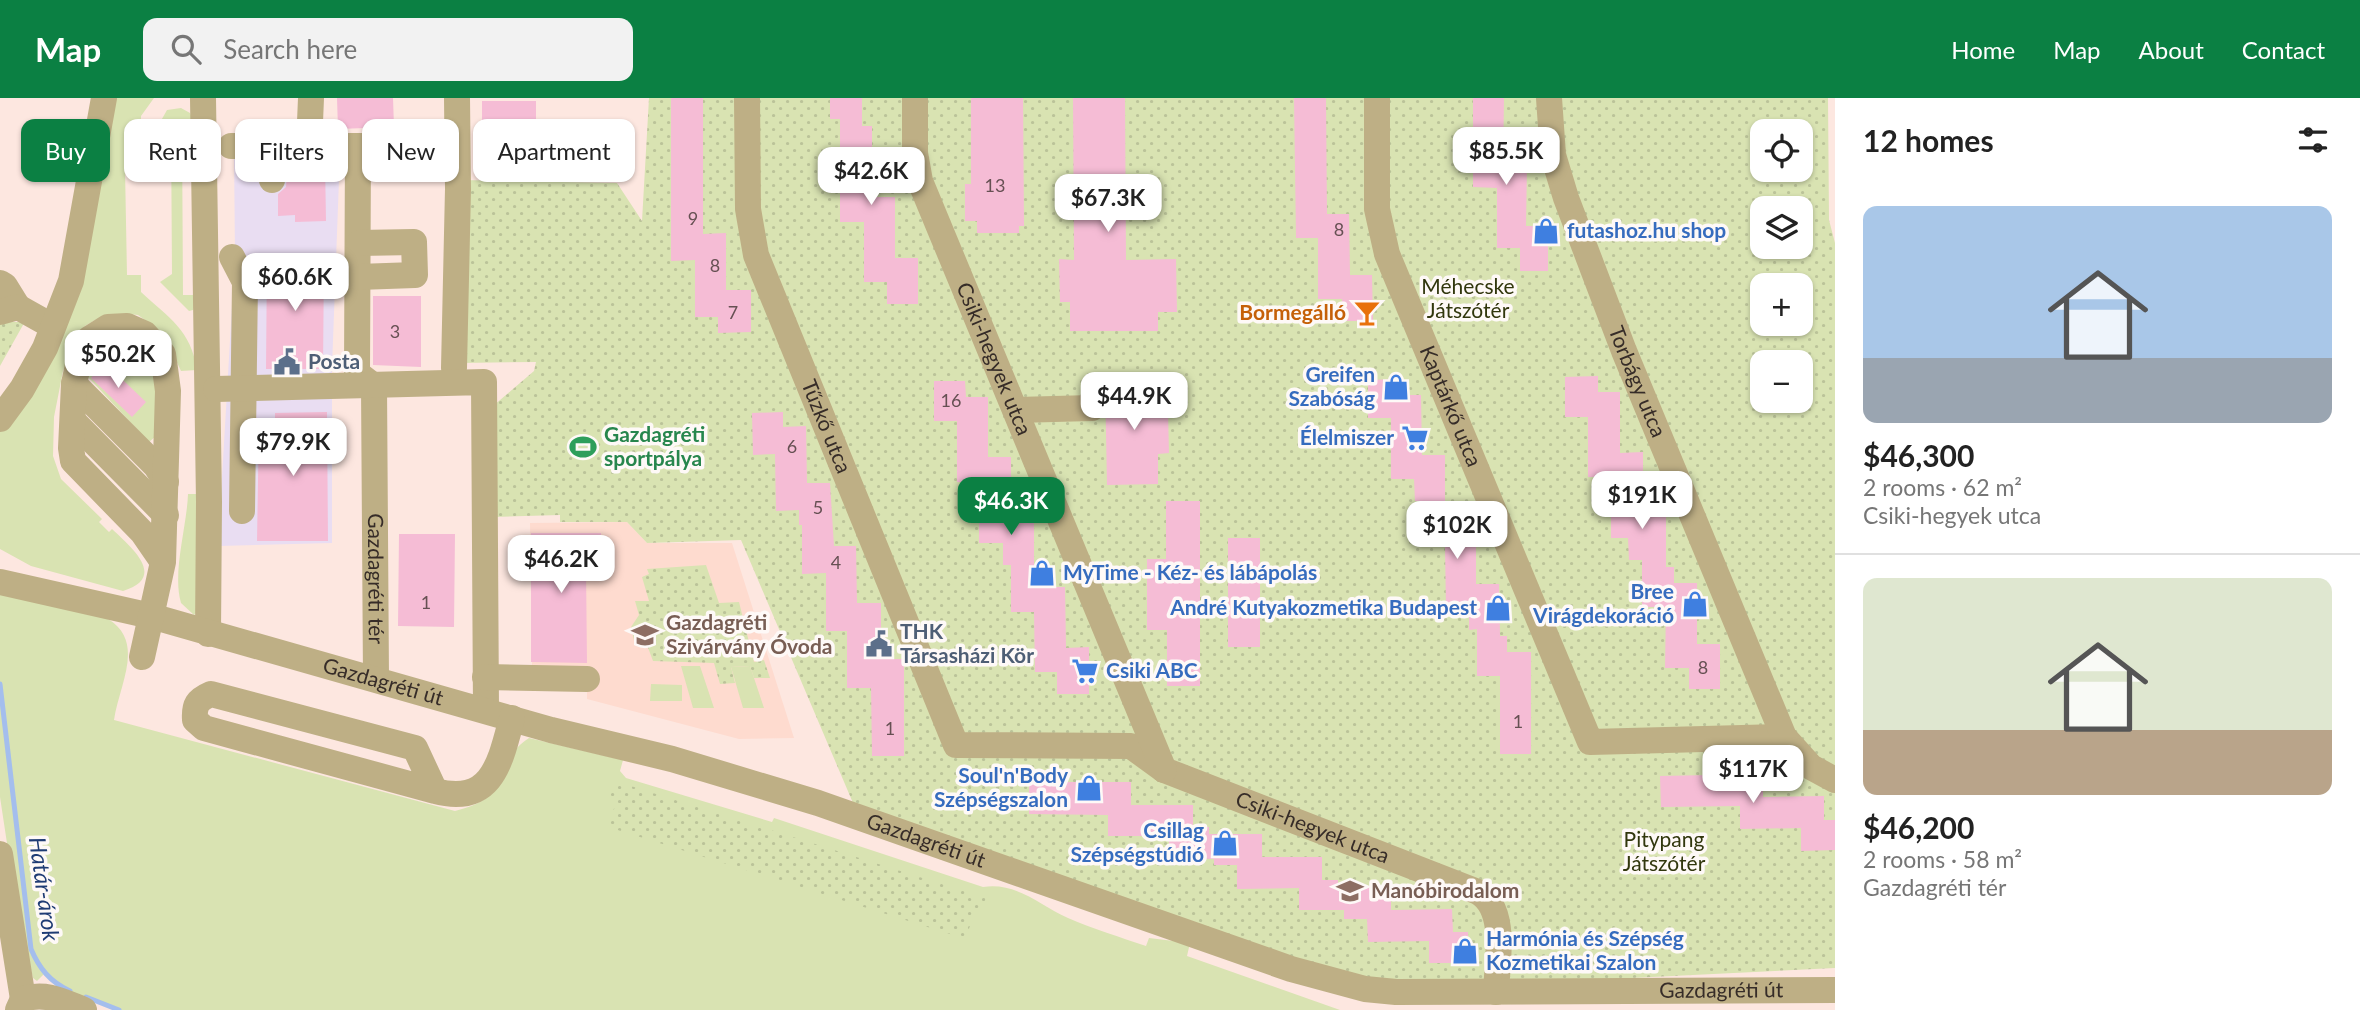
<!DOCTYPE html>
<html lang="en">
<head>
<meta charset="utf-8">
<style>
	:root { --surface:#fff; --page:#f2f2f2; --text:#222; --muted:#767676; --line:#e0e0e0; --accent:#0b8043 }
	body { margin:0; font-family:Lato,sans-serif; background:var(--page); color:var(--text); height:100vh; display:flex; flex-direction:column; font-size:26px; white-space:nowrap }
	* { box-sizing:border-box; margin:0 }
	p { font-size:23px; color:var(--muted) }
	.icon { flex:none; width:38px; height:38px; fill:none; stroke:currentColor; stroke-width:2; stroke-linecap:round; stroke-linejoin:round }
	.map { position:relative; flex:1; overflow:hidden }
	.drawer { display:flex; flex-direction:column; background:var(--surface); width:525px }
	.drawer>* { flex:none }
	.hud { position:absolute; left:21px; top:21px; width:665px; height:63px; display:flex; gap:14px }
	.tools { position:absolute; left:1750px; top:21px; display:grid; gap:14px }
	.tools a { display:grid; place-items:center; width:63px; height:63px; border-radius:14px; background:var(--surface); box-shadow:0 2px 5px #0004; font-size:35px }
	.price { position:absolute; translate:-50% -60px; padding:0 16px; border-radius:14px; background:#fff; color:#222; font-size:23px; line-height:46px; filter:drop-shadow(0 2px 4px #0008) }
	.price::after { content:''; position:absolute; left:50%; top:42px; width:21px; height:16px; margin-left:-10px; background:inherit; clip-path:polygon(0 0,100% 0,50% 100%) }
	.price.current { background:var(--accent); color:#fff }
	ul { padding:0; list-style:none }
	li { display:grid; align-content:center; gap:14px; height:371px; padding:0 28px }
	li+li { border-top:2px solid var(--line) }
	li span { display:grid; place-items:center; height:217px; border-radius:14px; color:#555 }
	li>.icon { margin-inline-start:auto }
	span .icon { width:126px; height:126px; fill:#fffc; stroke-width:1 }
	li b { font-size:30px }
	h2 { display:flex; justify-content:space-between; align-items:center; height:84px; padding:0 28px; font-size:30px }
	.tag { padding:0 24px; border-radius:14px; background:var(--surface); box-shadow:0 2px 5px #0004; font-size:24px; line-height:63px }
	.tag.current { background:var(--accent); color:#fff }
	header { display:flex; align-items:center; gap:42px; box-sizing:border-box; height:98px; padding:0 35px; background:var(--accent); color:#fff }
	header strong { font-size:33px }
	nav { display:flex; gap:38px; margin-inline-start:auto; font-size:24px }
	.search { width:490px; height:63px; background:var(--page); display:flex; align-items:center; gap:18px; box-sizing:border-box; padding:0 24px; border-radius:14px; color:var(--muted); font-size:26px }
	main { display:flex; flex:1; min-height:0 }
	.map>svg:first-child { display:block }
</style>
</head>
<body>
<header>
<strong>Map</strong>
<div class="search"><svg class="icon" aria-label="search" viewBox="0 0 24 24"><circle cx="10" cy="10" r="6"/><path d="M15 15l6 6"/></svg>Search here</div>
<nav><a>Home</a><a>Map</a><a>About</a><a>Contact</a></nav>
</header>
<main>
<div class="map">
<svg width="1835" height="912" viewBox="0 0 1835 912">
	<defs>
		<pattern id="park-dots" width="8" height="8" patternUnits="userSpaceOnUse" patternTransform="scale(1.75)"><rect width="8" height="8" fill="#d9e3b2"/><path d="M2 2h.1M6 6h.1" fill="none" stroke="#bbc399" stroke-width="1.8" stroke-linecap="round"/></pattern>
	</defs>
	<rect width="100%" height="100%" fill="#fde7e0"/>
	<path fill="#e9ddf2" d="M234 54 340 55 332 269V445L218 448 235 157Z"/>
	<path fill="#fedbcf" d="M627 424 647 445H732L794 640 739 641 587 601V569H532L530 425Z"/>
	<path fill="#d9e3b2" d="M116 0H154L141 18 140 71H125L127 177H141V194C169 220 191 232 197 272L181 273 164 236 138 217 128 216 95 222 85 228 63 273 54 319 53 358 61 381 102 421 99 424 109 434 112 431C131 449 168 479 123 493L31 468 0 451V329L19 305Z
		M181 10 190 15 196 28 182 29 183 197H198L193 212 189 213 160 184 172 176 171 29 158 28 167 12Z
		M117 246C134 245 147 254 155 269V339L149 344 88 279C91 263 102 252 117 246Z
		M188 396H199L198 513 194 517 181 505C172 475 187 428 188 396Z
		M0 492 108 521C146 544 119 587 114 622L455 713C521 697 492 663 529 640L623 662 620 673 626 680 772 724 774 720 983 789C1017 784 1039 807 1068 820 1093 831 1120 839 1146 848L1149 840 1190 845 1187 858 1340 912H119L67 892 45 875 37 883 33 880 18 818 0 699Z
		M681 568H700L714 610H693Z
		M750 568 764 610H743L731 569Z
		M651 586 682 587V603H650Z"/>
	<path fill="url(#park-dots)" fill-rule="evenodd" d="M649 0H1828L1829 122 1835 145V870L1389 892 856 712 741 442 647 445 627 424H560V417L493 419V308L534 273 536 264 460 265 461 82 617 85 642 123ZM1762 33H1801V72H1762ZM1762 110H1801V149H1762ZM1762 187H1801V226H1762ZM1762 264H1801V303H1762Z
		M0 224H23V227L0 268Z
		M706 467 719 505 739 504 754 564 764 562 770 580H754L750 568 731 569 735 585 720 586 714 565 653 563 647 547H635L631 529 639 517 635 503H649L642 479 649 476 647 471Z
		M615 683 986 800 981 815 974 814 966 841 608 729 617 701 610 699Z"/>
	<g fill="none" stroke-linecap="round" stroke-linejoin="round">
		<path stroke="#a4beed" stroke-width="5" d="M0 586 31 851C39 870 50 884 70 893
			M86 899 119 912"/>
	</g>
	<path fill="#f5bcd5" d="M337 0H393L394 29 338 31Z
		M671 0H703V136L726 135V192H751V234L718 235V219H695V162L671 163Z
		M830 0H862V28H872V99H895V160H918V206H887V184H864V124H840V21H830Z
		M971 0H1023L1024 128H1019V135H977V123H965V86H971Z
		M1073 0H1125L1126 162 1176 161 1177 214H1158V233H1070V204H1060L1059 161 1074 162Z
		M1294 0H1326L1327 116H1349L1350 177H1372L1373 223H1342V201H1318V140H1296Z
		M1473 0H1504L1503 68H1527L1526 128H1548V173H1520V150H1497V90L1473 89Z
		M482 3H536V75H482Z
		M288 64H325L326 123 295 124V117L278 118V96L286 89Z
		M267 159H324L323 271H266Z
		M373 198H421V269L373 267Z
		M104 264 146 304 132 319 91 280Z
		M1598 278V294H1620V355L1643 354V416H1666V469H1674V485H1697V546H1720V591H1689V570H1665L1666 509H1642V462H1629L1628 440H1611V379H1588V319H1565V279Z
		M1398 281V297H1421L1422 357H1445V410H1454V425H1476V486H1499L1500 538H1507V554H1531V656H1500V578H1477V531L1469 532V510H1446L1445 449H1423L1422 403H1415L1414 381H1391V320H1368V282Z
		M1157 282V314H1168L1169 355 1158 356V386L1107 387 1105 283Z
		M934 283H965L966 299H988V359H1011V421L1034 420V473H1042V489H1065L1066 550 1089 549V596H1057V574H1035L1034 514H1011V467H1003V445H979V384H957V323H934Z
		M327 314 328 443H257L259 323H275V315Z
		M783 314V329L806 328 807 385H830L834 448H856L857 505H881V561H904V658H872L871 590H847V533H826V475L802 476V427H799V412L776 413 775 356 753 357 752 315Z
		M1166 403H1200V588H1167V532H1147V461H1166Z
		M531 435H601L602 470H586L587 565 531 564Z
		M399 436H455L454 529 398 528Z
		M1228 440H1260V549H1228Z
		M1763 676V699L1824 698V722H1835V752L1801 753V730L1740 731V708L1661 709 1660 678Z
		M1029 684H1131V707H1193V729H1209V736H1262V759H1322V782H1338V789H1391V812L1452 811 1453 834H1468V865H1429V843L1368 844 1367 821H1344V812H1299V790L1237 791V767H1214V761L1169 760V738H1108V717L1029 716Z"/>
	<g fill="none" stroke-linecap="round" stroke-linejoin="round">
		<g stroke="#beaf85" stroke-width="26">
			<path d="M203 0 209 404 208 536"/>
			<path id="s1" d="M747 0 748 111 756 157 956 647 1131 648 1164 672 1478 794C1508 811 1497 864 1496 894"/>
			<path id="s2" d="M915 0V55L920 83 1164 672"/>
			<path id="s3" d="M1377 0V111L1387 156 1590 644 1784 639"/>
			<path id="s4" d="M1549 0 1553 57 1566 100 1624 253 1784 639 1811 669 1835 682"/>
			<path d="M231 48H457"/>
			<path d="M272 48V82"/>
			<path d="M309 48 311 0"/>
			<path id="s5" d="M358 48 357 275 374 288 376 580"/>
			<path d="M232 159 245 184 242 413"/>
			<path d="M358 179 415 177 414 144 359 145"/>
			<path d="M0 185 5 188 18 209"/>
			<path d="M0 214 18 209 43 223"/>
			<path d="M454 270 458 91 457 0"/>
			<path d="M74 286 156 368 166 384"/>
			<path d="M216 291 484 284 486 611"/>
			<path d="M1016 312 1092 310"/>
			<path d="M0 321 22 291 45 250 71 183 104 0"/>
			<path d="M73 323 166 417"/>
			<path id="s6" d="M0 484 151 518 551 632 672 661 818 705 1291 871 1365 891 1396 894 1835 892"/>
			<path d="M142 559 163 464 168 293 163 256 145 236 127 228 108 229 89 241 81 253 74 286 71 350 73 363 143 435 163 464"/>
			<path d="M485 579 587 581"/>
			<path d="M435 693 204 630 195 622C194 607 197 602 211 596L415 650 435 693C492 708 500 665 512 620"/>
			<path d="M0 756 23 901"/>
			<path d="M18 912 23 901C46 894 62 903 84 912"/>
		</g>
	</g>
	<defs>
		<g id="shop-bare" transform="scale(2.1)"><path d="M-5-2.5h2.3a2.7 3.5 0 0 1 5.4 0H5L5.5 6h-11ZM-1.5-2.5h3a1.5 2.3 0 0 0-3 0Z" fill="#3f7fe0" stroke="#fef9f7" stroke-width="2.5" paint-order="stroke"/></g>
		<g id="bar-bare" transform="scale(2.1)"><path d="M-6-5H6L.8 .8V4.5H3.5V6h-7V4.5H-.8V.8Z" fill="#e8710a" stroke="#fef9f7" stroke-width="2.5" paint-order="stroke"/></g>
		<g id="civic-bare" transform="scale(2.1)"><path d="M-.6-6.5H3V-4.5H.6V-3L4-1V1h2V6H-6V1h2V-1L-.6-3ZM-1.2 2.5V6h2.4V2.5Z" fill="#5c6f8a" stroke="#fef9f7" stroke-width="2.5" paint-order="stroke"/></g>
		<g id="supermarket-bare" transform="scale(2.1)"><path d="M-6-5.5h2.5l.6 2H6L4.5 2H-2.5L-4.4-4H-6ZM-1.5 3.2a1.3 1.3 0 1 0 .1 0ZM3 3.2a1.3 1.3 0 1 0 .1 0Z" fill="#3f7fe0" stroke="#fef9f7" stroke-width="2.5" paint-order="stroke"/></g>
		<g id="stadium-bare" transform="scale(2.1)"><path d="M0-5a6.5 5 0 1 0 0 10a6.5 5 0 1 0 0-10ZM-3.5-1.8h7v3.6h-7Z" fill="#2e9e5b" stroke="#fef9f7" stroke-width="2.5" paint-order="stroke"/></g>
		<g id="school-bare" transform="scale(2.1)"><path d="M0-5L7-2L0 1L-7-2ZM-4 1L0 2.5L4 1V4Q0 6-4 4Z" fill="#8d6e63" stroke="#fef9f7" stroke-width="2.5" paint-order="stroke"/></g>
	</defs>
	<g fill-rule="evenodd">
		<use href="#shop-bare" x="1546" y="133"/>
		<use href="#bar-bare" x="1367" y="215"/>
		<use href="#civic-bare" x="287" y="264"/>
		<use href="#shop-bare" x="1396" y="289"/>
		<use href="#supermarket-bare" x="1415" y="340"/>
		<use href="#stadium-bare" x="583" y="349"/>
		<use href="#shop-bare" x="1042" y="475"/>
		<use href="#shop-bare" x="1695" y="506"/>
		<use href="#shop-bare" x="1498" y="510"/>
		<use href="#school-bare" x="645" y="537"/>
		<use href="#civic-bare" x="879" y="546"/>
		<use href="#supermarket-bare" x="1085" y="573"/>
		<use href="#shop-bare" x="1089" y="690"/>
		<use href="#shop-bare" x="1225" y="745"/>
		<use href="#school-bare" x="1350" y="793"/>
		<use href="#shop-bare" x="1465" y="853"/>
	</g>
	<g text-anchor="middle" stroke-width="7" stroke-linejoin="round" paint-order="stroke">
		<g font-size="18" fill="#665053">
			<text x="995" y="94">13</text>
			<text x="693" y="127">9</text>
			<text x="1339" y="138">8</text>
			<text x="715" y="174">8</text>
			<text x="733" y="221">7</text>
			<text x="395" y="240">3</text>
			<text x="951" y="309">16</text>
			<text x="792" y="355">6</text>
			<text x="818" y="416">5</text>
			<text x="836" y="471">4</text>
			<text x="426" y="511">1</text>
			<text x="1703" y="576">8</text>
			<text x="1518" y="630">1</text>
			<text x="890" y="637">1</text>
		</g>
		<g font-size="21" font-weight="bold" fill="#366cbe" stroke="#fef9f7" text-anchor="end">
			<text x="1567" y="140" text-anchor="start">futashoz.hu shop</text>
			<text x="1375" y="284">Greifen<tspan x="1375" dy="24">Szabóság</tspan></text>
			<text x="1394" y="347">Élelmiszer</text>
			<text x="1063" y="482" text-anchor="start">MyTime - Kéz- és lábápolás</text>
			<text x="1674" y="501">Bree<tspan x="1674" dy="24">Virágdekoráció</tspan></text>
			<text x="1477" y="517">André Kutyakozmetika Budapest</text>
			<text x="1106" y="580" text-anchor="start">Csiki ABC</text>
			<text x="1068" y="685">Soul'n'Body<tspan x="1068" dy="24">Szépségszalon</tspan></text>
			<text x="1204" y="740">Csillag<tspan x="1204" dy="24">Szépségstúdió</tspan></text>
			<text x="1486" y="848" text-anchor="start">Harmónia és Szépség<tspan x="1486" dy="24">Kozmetikai Szalon</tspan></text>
		</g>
		<g font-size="21" fill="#31370d" stroke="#fef9f7">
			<text x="1468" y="196">Méhecske<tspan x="1468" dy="24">Játszótér</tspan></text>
			<text x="1664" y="749">Pitypang<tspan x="1664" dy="24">Játszótér</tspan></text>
		</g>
		<g font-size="21" font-weight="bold" fill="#c56008" stroke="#fef9f7" text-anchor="end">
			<text x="1346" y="222">Bormegálló</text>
		</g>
		<g font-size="21" fill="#362c28" stroke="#fef9f7">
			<text dy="7" stroke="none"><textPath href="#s2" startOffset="276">Csiki-hegyek utca</textPath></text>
			<text dy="7" stroke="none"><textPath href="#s4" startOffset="299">Torbágy utca</textPath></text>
			<text dy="7" stroke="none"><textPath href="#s3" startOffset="322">Kaptárkő utca</textPath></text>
			<text dy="7" stroke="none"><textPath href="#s1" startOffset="343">Tűzkő utca</textPath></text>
			<text dy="7" stroke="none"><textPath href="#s5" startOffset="441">Gazdagréti tér</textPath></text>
			<text dy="7" stroke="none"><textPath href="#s6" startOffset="396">Gazdagréti út</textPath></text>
			<text dy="7" stroke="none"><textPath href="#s1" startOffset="1062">Csiki-hegyek utca</textPath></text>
			<text dy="7" stroke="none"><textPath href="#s6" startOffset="962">Gazdagréti út</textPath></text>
			<text dy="7" stroke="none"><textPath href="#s6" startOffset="1782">Gazdagréti út</textPath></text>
		</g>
		<g font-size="21" font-weight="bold" fill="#4e5e75" stroke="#fef9f7" text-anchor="start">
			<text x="308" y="271">Posta</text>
			<text x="900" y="541">THK<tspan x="900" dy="24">Társasházi Kör</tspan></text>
		</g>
		<g font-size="21" font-weight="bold" fill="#27864d" stroke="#fef9f7" text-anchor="start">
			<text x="604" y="344">Gazdagréti<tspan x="604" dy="24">sportpálya</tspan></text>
		</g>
		<g font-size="21" font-weight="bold" fill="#785e54" stroke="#fef9f7" text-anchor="start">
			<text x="666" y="532">Gazdagréti<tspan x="666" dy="24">Szivárvány Óvoda</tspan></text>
			<text x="1371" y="800">Manóbirodalom</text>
		</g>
		<g font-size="23" font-style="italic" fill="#1f3c74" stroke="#fef9f7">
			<text transform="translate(44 791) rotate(82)" y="8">Határ-árok</text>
		</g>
	</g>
</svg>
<div class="tools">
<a><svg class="icon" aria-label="locate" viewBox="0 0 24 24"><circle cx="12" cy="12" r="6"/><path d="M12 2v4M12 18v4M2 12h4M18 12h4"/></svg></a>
<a><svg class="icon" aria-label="layers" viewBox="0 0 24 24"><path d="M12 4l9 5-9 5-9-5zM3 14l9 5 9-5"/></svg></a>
<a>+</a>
<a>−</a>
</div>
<b class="price" style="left:1506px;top:89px">$85.5K</b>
<b class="price" style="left:871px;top:109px">$42.6K</b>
<b class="price" style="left:1108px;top:136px">$67.3K</b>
<b class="price" style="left:295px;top:215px">$60.6K</b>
<b class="price" style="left:118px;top:292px">$50.2K</b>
<b class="price" style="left:1134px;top:334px">$44.9K</b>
<b class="price" style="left:293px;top:380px">$79.9K</b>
<b class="price" style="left:1642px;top:433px">$191K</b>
<b class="price current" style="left:1011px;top:439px">$46.3K</b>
<b class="price" style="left:1457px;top:463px">$102K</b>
<b class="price" style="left:561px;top:497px">$46.2K</b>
<b class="price" style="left:1753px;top:707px">$117K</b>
<div class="hud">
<a class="tag current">Buy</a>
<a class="tag">Rent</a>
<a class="tag">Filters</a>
<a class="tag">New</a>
<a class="tag">Apartment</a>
</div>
</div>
<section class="drawer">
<h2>12 homes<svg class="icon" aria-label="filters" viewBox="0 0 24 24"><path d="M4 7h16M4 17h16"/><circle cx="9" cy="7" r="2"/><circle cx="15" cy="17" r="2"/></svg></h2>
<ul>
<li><span style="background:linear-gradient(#a9c7e8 70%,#9aa5b1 0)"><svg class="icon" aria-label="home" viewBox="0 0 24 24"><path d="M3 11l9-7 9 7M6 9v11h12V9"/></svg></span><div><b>$46,300</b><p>2 rooms · 62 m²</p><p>Csiki-hegyek utca</p></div></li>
<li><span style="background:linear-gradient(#dfe7d0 70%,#b9a48a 0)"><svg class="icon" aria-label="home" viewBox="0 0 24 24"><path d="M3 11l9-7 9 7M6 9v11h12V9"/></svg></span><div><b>$46,200</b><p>2 rooms · 58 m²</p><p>Gazdagréti tér</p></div></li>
</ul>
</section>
</main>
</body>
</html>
